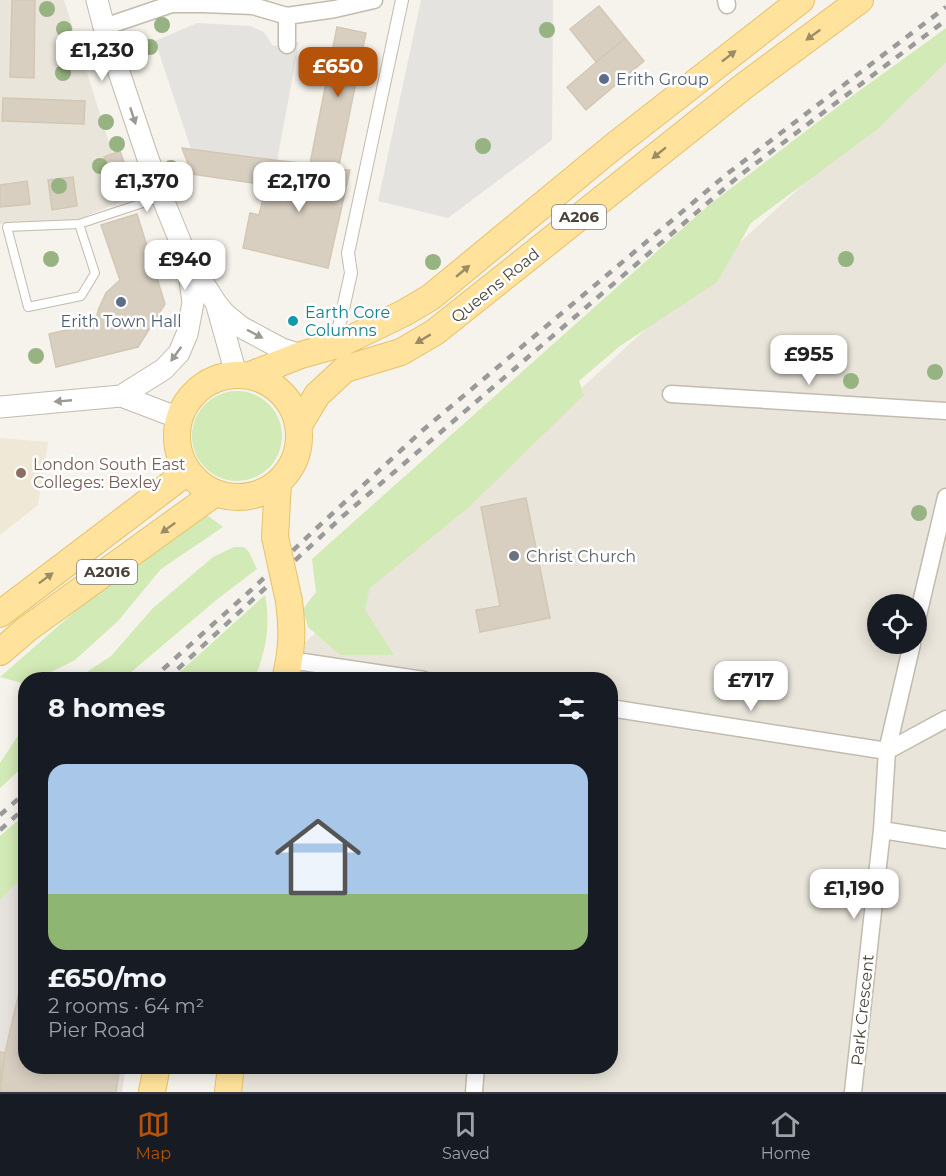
<!DOCTYPE html>
<html lang="en">
<head>
<meta charset="utf-8">
<style>
	:root { --surface:#171b24; --page:#20242c; --text:#f1f3f6; --muted:#9ea1a6; --line:#363941; --accent:#b45309 }
	body { margin:0; font-family:Montserrat,sans-serif; background:var(--page); color:var(--text); height:100vh; display:flex; flex-direction:column; font-size:22px; white-space:nowrap }
	* { box-sizing:border-box; margin:0 }
	p { font-size:20px; color:var(--muted) }
	.icon { flex:none; width:33px; height:33px; fill:none; stroke:currentColor; stroke-width:2; stroke-linecap:round; stroke-linejoin:round }
	.map { position:relative; flex:1; overflow:hidden }
	.sheet { position:absolute; left:18px; top:672px; width:600px; height:402px; display:flex; flex-direction:column; background:var(--surface); border-radius:24px; box-shadow:0 3px 15px #0003 }
	.sheet>* { flex:none }
	.buttons { position:absolute; left:867px; top:594px; display:grid; gap:12px }
	.buttons a { display:grid; place-items:center; width:60px; height:60px; border-radius:50%; background:var(--surface); box-shadow:0 3px 15px #0003; font-size:30px }
	.price { position:absolute; translate:-50% -51px; padding:0 14px; border-radius:12px; background:#fff; color:#222; font-size:20px; line-height:39px; filter:drop-shadow(0 2px 3px #0008) }
	.price::after { content:''; position:absolute; left:50%; top:36px; width:18px; height:14px; margin-left:-9px; background:inherit; clip-path:polygon(0 0,100% 0,50% 100%) }
	.price.on { background:var(--accent); color:#fff }
	ul { padding:0; list-style:none }
	li { display:grid; align-content:center; gap:12px; height:318px; padding:0 30px }
	li span { display:grid; place-items:center; height:186px; border-radius:18px; color:#555 }
	li>.icon { margin-inline-start:auto }
	span .icon { width:108px; height:108px; fill:#fffc; stroke-width:1 }
	li b { font-size:26px }
	h2 { display:flex; justify-content:space-between; align-items:center; height:72px; padding:0 30px; font-size:26px }
	.dock { display:flex; justify-content:space-around; align-items:center; height:84px; border-top:2px solid var(--line); background:var(--surface); font-size:16px; color:var(--muted) }
	.dock a { display:grid; justify-items:center; gap:3px }
	.dock .on { color:var(--accent) }
	.map>svg:first-child { display:block }
</style>
</head>
<body>
<div class="map">
<svg width="946" height="1092" viewBox="0 0 946 1092">
	<rect width="100%" height="100%" fill="#f6f3ec"/>
	<path fill="#eae5da" fill-rule="evenodd" d="M0 0H64L127 199 65 225 0 224Z
		M946 53V1092H237L240 1067 610 1066V680L283 679 287 659ZM878 604H916V644H878Z"/>
	<path fill="#e6e2dd" d="M25 854 26 1066 126 1067 122 1092H0V877Z"/>
	<path fill="#efe8d6" d="M0 438 48 442 38 505 0 535Z"/>
	<path fill="#d2eab5" d="M946 28V62L879 128 751 223 717 282 620 346 579 381 584 395 470 506 370 588 365 610 394 655H340L308 627 303 609 316 592 312 559 709 205 848 99Z
		M192 436a45 45 0 1 1 90 0a45 45 0 1 1-90 0Z
		M207 515 223 527 161 569 118 621 75 660 37 679 26 680 25 684 0 677 80 607Z
		M234 547H244L249 552 257 569 215 601 123 679H76L111 656 153 608 213 557Z
		M265 595C271 624 266 653 254 679H172Z
		M25 727V765L0 788V763L17 737Z
		M25 814V878H21L0 900V836Z"/>
	<path fill="#e5e3e0" d="M421 0H553L552 140 448 218 378 201Z
		M197 23 250 26 264 32 273 46 299 42 277 161 191 149 155 41Z"/>
	<path fill="#d8cfc1" stroke="#d3c7b4" stroke-width="1.5" d="M12 0H35L34 78 10 77Z
		M599 6 625 38 596 62 570 29Z
		M337 27 366 33 338 170 310 164Z
		M625 38 644 61 586 110 567 87Z
		M3 98 85 101 84 124 2 121Z
		M182 148 273 160 267 185 192 174Z
		M120 151 125 165 109 170 104 157Z
		M273 160 310 164 338 170H350L328 268 243 248 250 213 259 215Z
		M73 177 77 206 52 210 48 180Z
		M27 181 30 204 0 207V185Z
		M137 214 165 304 138 347 56 367 49 334 95 323 99 308 106 293 120 280 101 225Z
		M526 498 550 618 480 632 476 610 500 606 481 507Z
		M26 962V1066H120L116 1092H0L5 1053Z
		M0 1052 5 1053 0 1083Z"/>
	<g fill="none" stroke-linecap="round" stroke-linejoin="round">
		<g stroke="#c2bbae" stroke-width="10">
			<path id="service" d="M79 224 95 273 81 296 28 307 7 227 79 224 161 197"/>
		</g>
		<g stroke="#c2bbae" stroke-width="14">
			<path id="pedestrian" d="M335 345 351 273 348 253 402 0"/>
		</g>
		<g stroke="#c2bbae" stroke-width="19">
			<path id="minor" d="M726 0 727 5
				M287 16V45
				M104 27 172 4H203L253 6 287 16 335 9 374 0
				M671 394 946 411
				M916 624 946 497
				M290 661 303 662 424 680
				M610 708 887 751 946 719
				M882 830 946 840
				M474 1092 476 1066
				M853 1092 882 830 887 751 912 644"/>
		</g>
		<g stroke="#c2bbae" stroke-width="23">
			<path id="tertiary" d="M97 0 104 27 146 153 162 197 187 258 216 303 225 314 241 327 282 349 301 355
				M217 306 236 374
				M121 396 164 369 179 353 187 334 193 303 188 264
				M0 407 121 396 179 418"/>
		</g>
		<g stroke="#e6c16a" stroke-width="28">
			<path id="primary" d="M177 436a61 61 0 1 1 122 0a61 61 0 1 1-122 0Z
				M250 375 301 355 340 344 404 313 431 297 614 146 801 0
				M299 425 317 395 345 369 401 352 435 332 744 86 860 0
				M275 537 278 483
				M0 614 187 472
				M0 652 27 629 215 493
				M285 680C292 651 293 630 289 601
				M152 1092 157 1066
				M228 1092 231 1066"/>
		</g>
		<use href="#service" stroke="#fff" stroke-width="8"/>
		<use href="#pedestrian" stroke="#fff" stroke-width="12"/>
		<use href="#minor" stroke="#fff" stroke-width="16"/>
		<use href="#tertiary" stroke="#fff" stroke-width="21"/>
		<use href="#primary" stroke="#ffe39c" stroke-width="26"/>
		<path stroke="#9a9a9a" stroke-width="4.5" stroke-dasharray="8 8" stroke-linecap="butt" d="M151 680 250 591 320 525 423 430 727 174 946 7
			M166 680 343 516 739 176 946 20
			M0 815 26 792
			M0 830 26 807"/>
		<g stroke="#e6c16a" stroke-width="28" stroke-linecap="butt">
			<path id="primary-bridge" d="M275 537 289 601"/>
		</g>
		<use href="#primary-bridge" stroke="#ffe39c" stroke-width="26"/>
	</g>
	<g fill="#97b381">
		<circle cx="47" cy="9" r="8"/>
		<circle cx="162" cy="25" r="8"/>
		<circle cx="64" cy="29" r="8"/>
		<circle cx="547" cy="30" r="8"/>
		<circle cx="150" cy="47" r="8"/>
		<circle cx="72" cy="50" r="8"/>
		<circle cx="63" cy="73" r="8"/>
		<circle cx="106" cy="122" r="8"/>
		<circle cx="117" cy="144" r="8"/>
		<circle cx="483" cy="146" r="8"/>
		<circle cx="100" cy="166" r="8"/>
		<circle cx="171" cy="168" r="8"/>
		<circle cx="181" cy="184" r="8"/>
		<circle cx="59" cy="186" r="8"/>
		<circle cx="51" cy="259" r="8"/>
		<circle cx="846" cy="259" r="8"/>
		<circle cx="433" cy="262" r="8"/>
		<circle cx="36" cy="356" r="8"/>
		<circle cx="935" cy="372" r="8"/>
		<circle cx="851" cy="381" r="8"/>
		<circle cx="919" cy="513" r="8"/>
	</g>
	<defs><path id="oneway-solid" d="M-6-.8H1V-3.2L6.5 0L1 3.2V.8H-6Z" transform="scale(1.5)"/></defs>
	<g fill="#9c8c66">
		<use href="#oneway-solid" transform="translate(813 35) rotate(144)"/>
		<use href="#oneway-solid" transform="translate(729 56) rotate(-38)"/>
		<use href="#oneway-solid" transform="translate(659 153) rotate(141)"/>
		<use href="#oneway-solid" transform="translate(463 271) rotate(-40)"/>
		<use href="#oneway-solid" transform="translate(423 339) rotate(149)"/>
		<use href="#oneway-solid" transform="translate(168 528) rotate(144)"/>
		<use href="#oneway-solid" transform="translate(46 578) rotate(-37)"/>
	</g>
	<g fill="#9c9892">
		<use href="#oneway-solid" transform="translate(133 116) rotate(72)"/>
		<use href="#oneway-solid" transform="translate(255 334) rotate(28)"/>
		<use href="#oneway-solid" transform="translate(176 354) rotate(126)"/>
		<use href="#oneway-solid" transform="translate(63 401) rotate(175)"/>
	</g>
	<g fill="#5c6f8a" stroke="#fff" stroke-width="2">
		<circle cx="604" cy="79" r="6"/>
		<circle cx="121" cy="302" r="6"/>
	</g>
	<circle fill="#0f9aa8" stroke="#fff" stroke-width="2" cx="293" cy="321" r="6"/>
	<circle fill="#8d6e63" stroke="#fff" stroke-width="2" cx="21" cy="473" r="6"/>
	<circle fill="#6b7280" stroke="#fff" stroke-width="2" cx="514" cy="556" r="6"/>
	<g text-anchor="middle" stroke-width="5" stroke-linejoin="round" paint-order="stroke">
		<g fill="#fff" stroke="#817c74" stroke-width="1.5">
			<rect x="552" y="205" width="54" height="24" rx="4.5"/>
			<rect x="77" y="560" width="60" height="24" rx="4.5"/>
		</g>
		<g font-size="15" font-weight="bold" fill="#4b4439">
			<text x="579" y="222">A206</text>
			<text x="107" y="577">A2016</text>
		</g>
		<g font-size="16" fill="#4e5e75" stroke="#fff" text-anchor="start">
			<text x="616" y="85">Erith Group</text>
			<text x="121" y="327" text-anchor="middle">Erith Town Hall</text>
		</g>
		<g font-size="16" fill="#4b4439" stroke="#fff">
			<text transform="translate(495 285) rotate(-39)" y="6">Queens Road</text>
			<text transform="translate(862 1010) rotate(-84)" y="6">Park Crescent</text>
		</g>
		<g font-size="16" fill="#0d838f" stroke="#fff" text-anchor="start">
			<text x="305" y="318">Earth Core<tspan x="305" dy="18">Columns</tspan></text>
		</g>
		<g font-size="16" fill="#785e54" stroke="#fff" text-anchor="start">
			<text x="33" y="470">London South East<tspan x="33" dy="18">Colleges: Bexley</tspan></text>
		</g>
		<g font-size="16" fill="#5b616d" stroke="#fff" text-anchor="start">
			<text x="526" y="562">Christ Church</text>
		</g>
	</g>
</svg>
<div class="buttons">
<a><svg class="icon" aria-label="locate" viewBox="0 0 24 24"><circle cx="12" cy="12" r="6"/><path d="M12 2v4M12 18v4M2 12h4M18 12h4"/></svg></a>
</div>
<b class="price" style="left:102px;top:82px">£1,230</b>
<b class="price on" style="left:338px;top:98px">£650</b>
<b class="price" style="left:147px;top:213px">£1,370</b>
<b class="price" style="left:299px;top:213px">£2,170</b>
<b class="price" style="left:185px;top:291px">£940</b>
<b class="price" style="left:809px;top:386px">£955</b>
<b class="price" style="left:751px;top:712px">£717</b>
<b class="price" style="left:854px;top:920px">£1,190</b>
<section class="sheet">
<h2>8 homes<svg class="icon" aria-label="filters" viewBox="0 0 24 24"><path d="M4 7h16M4 17h16"/><circle cx="9" cy="7" r="2"/><circle cx="15" cy="17" r="2"/></svg></h2>
<ul>
<li><span style="background:linear-gradient(#a9c7e8 70%,#8fb573 0)"><svg class="icon" aria-label="home" viewBox="0 0 24 24"><path d="M3 11l9-7 9 7M6 9v11h12V9"/></svg></span><div><b>£650/mo</b><p>2 rooms · 64 m²</p><p>Pier Road</p></div></li>
</ul>
</section>
</div>
<nav class="dock">
<a class="on"><svg class="icon" aria-label="map" viewBox="0 0 24 24"><path d="M3 6l6-2 6 2 6-2v14l-6 2-6-2-6 2zM9 4v14M15 6v14"/></svg>Map</a>
<a><svg class="icon" aria-label="saved" viewBox="0 0 24 24"><path d="M7 4h10v16l-5-4-5 4z"/></svg>Saved</a>
<a><svg class="icon" aria-label="home" viewBox="0 0 24 24"><path d="M3 11l9-7 9 7M6 9v11h12V9"/></svg>Home</a>
</nav>
</body>
</html>
